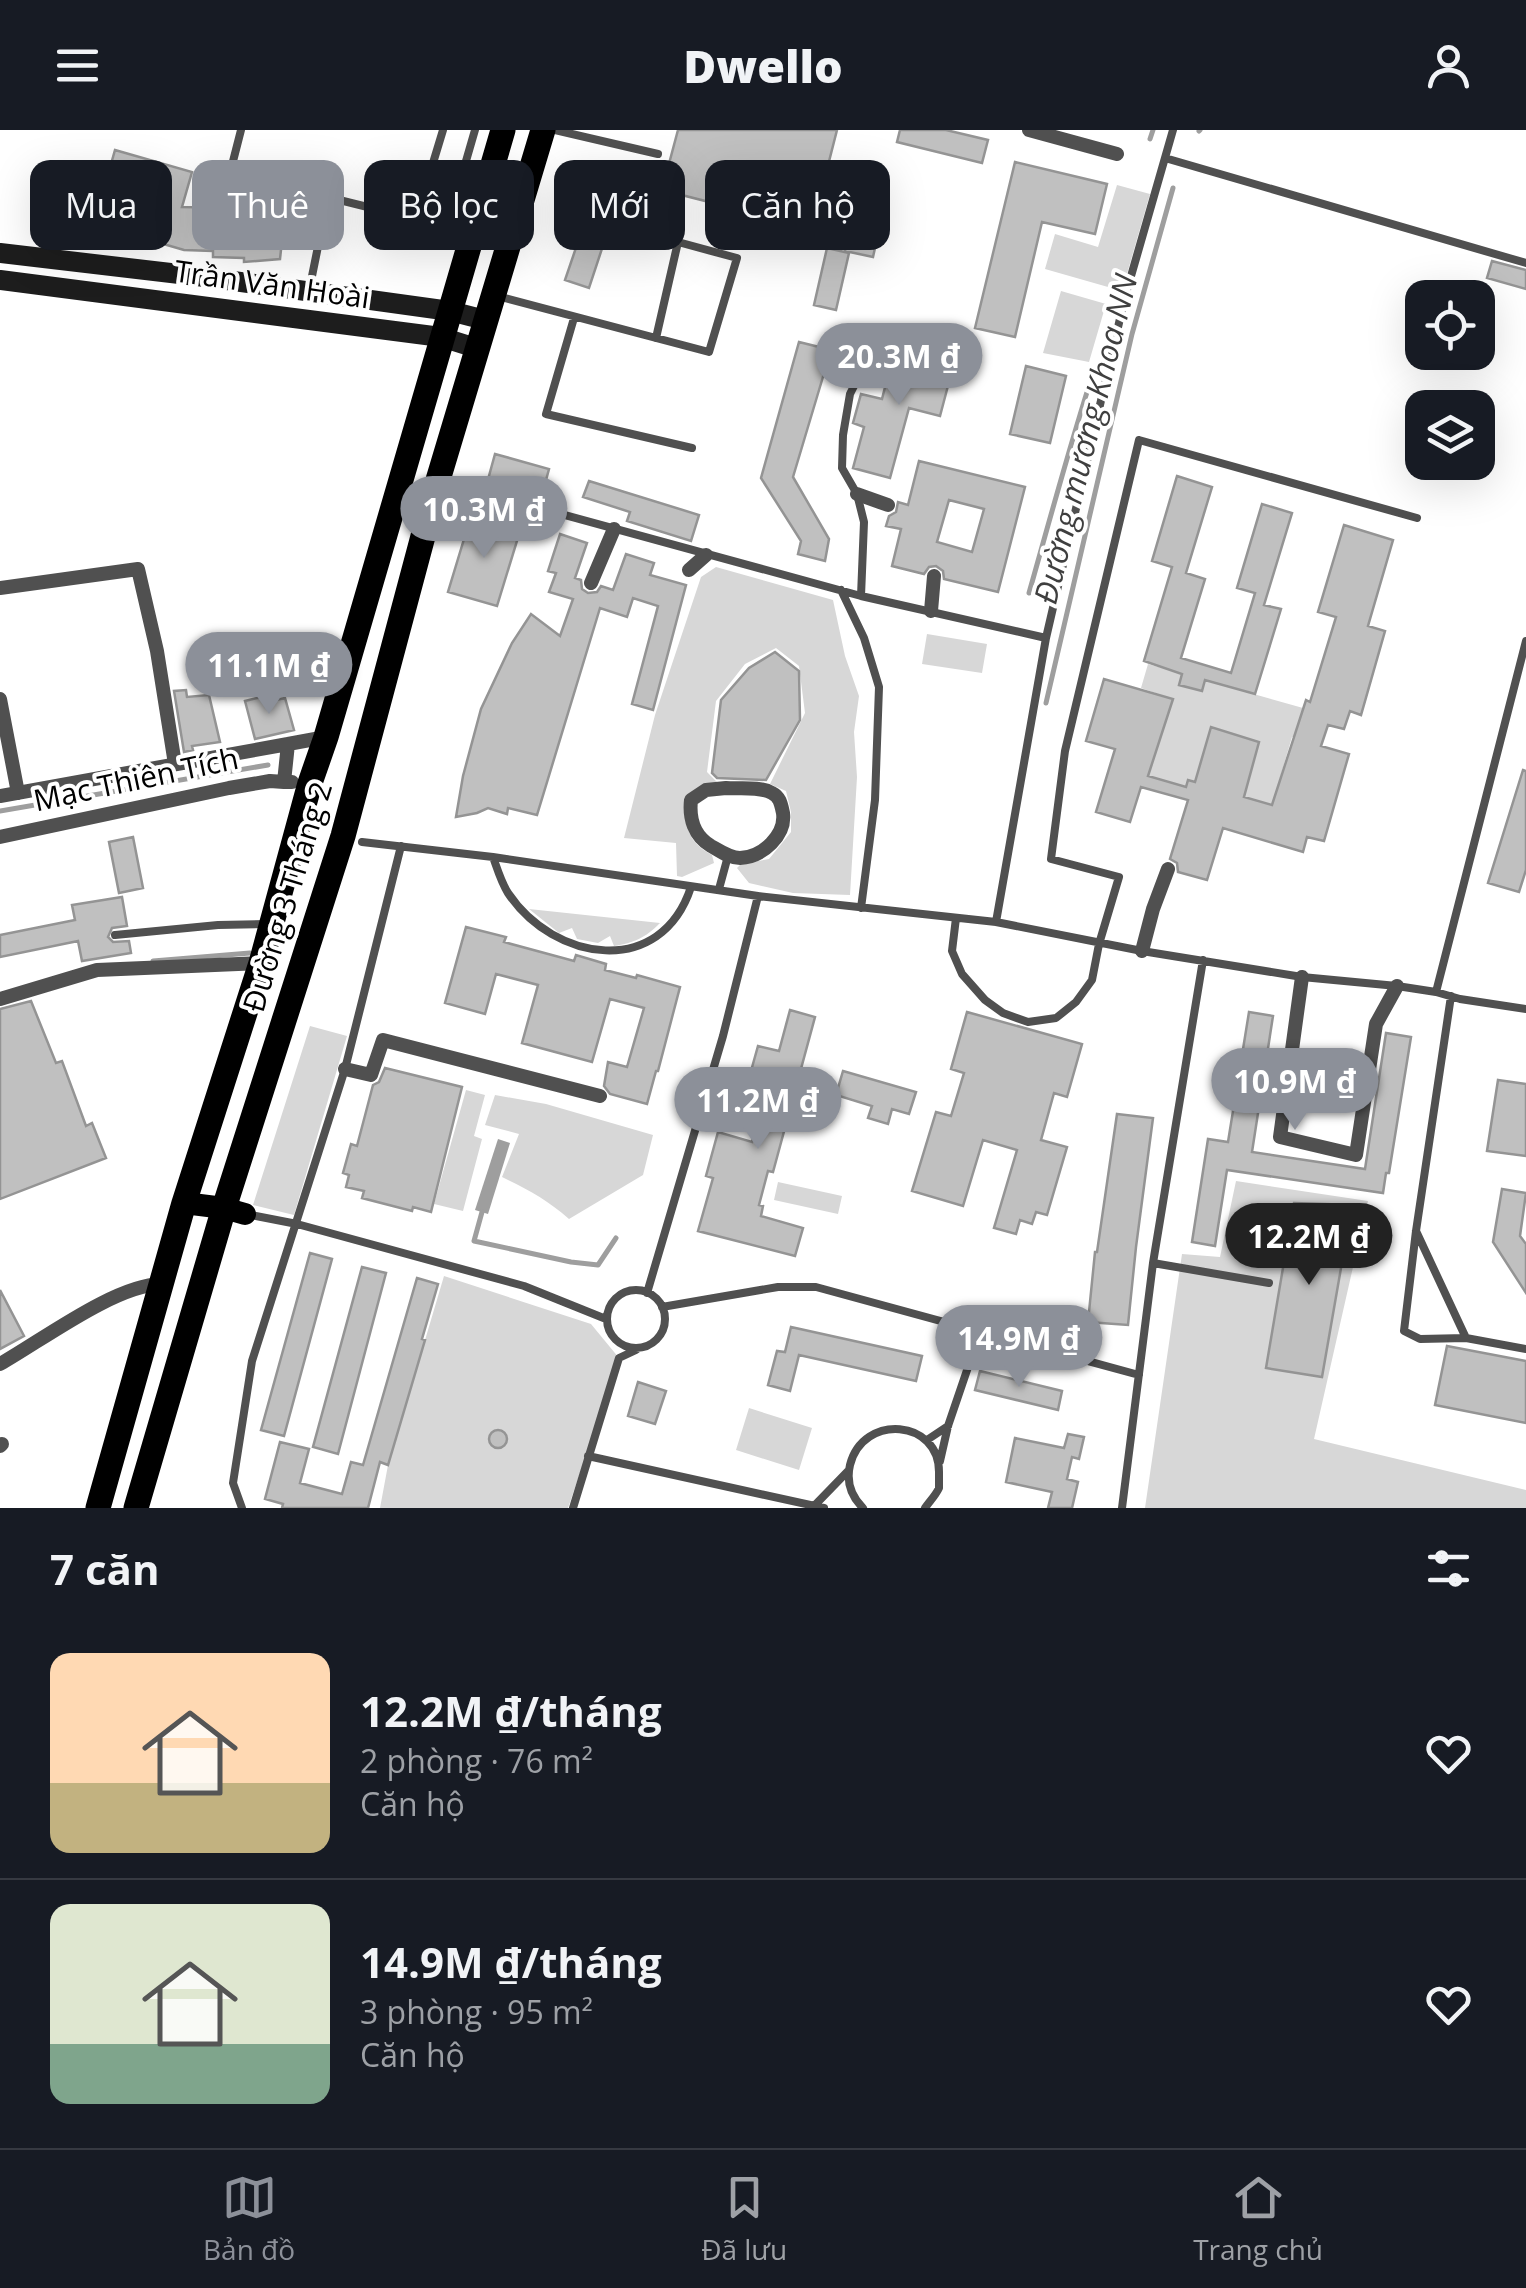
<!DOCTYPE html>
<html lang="vi">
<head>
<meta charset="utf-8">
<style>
	:root { --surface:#171b24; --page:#20242c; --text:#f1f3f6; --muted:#9ea1a6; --line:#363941; --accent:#8c9099 }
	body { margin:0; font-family:"Open Sans",sans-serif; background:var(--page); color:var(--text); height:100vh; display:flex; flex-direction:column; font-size:38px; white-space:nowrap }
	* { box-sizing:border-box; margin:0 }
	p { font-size:32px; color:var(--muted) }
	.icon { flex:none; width:55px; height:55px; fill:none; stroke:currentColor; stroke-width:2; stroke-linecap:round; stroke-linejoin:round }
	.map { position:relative; height:1378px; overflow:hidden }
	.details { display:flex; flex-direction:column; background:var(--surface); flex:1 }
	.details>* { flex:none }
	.hud { position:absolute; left:30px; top:30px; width:1000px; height:90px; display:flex; gap:20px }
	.fabs { position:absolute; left:1405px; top:150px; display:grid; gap:20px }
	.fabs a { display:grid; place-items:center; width:90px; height:90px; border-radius:20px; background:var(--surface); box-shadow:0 10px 40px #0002; font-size:50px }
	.price { position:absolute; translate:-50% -85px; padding:0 22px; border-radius:35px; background:var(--accent); color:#fff; font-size:32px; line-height:65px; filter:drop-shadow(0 2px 5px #0008) }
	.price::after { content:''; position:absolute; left:50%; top:60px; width:30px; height:22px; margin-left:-15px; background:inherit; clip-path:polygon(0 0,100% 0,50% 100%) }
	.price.selected { background:#222; color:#fff }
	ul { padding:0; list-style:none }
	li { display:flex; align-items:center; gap:30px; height:250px; padding:0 50px }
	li+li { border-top:2px solid var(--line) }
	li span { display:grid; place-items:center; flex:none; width:280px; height:200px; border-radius:20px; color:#555 }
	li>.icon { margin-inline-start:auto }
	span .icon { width:120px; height:120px; fill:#fffc; stroke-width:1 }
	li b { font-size:42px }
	h2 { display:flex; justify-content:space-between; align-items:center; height:120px; padding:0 50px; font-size:42px }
	.chip { padding:0 35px; border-radius:20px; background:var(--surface); box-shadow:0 10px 40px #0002; font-size:35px; line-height:90px }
	.chip.selected { background:var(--accent); color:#fff }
	header { display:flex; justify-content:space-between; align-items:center; height:130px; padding:0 50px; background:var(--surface); font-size:45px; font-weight:800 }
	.tabs { display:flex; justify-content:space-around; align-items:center; height:140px; border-top:2px solid var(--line); background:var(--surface); font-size:28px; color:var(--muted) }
	.tabs a { display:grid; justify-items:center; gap:5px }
	.tabs .selected { color:var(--accent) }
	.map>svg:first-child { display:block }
</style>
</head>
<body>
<header><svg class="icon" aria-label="menu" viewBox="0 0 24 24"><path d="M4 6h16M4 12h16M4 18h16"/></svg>Dwello<svg class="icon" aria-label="person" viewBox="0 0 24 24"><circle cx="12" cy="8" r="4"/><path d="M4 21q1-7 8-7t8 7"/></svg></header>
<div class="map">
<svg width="1526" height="1378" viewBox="0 0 1526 1378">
	<rect width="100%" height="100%" fill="#fff"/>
	<path fill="#d7d7d7" d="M1117 55 1150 64 1122 161 1045 139 1055 104 1098 117Z
		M1061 161 1106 174 1089 232 1043 223Z
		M716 437 833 470 845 526 859 566 854 602 857 647 850 765 793 763 749 753 737 738 741 734 769 729 791 702V682L786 661 770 654 805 583 799 536 776 518 745 534 716 571 707 642 719 654 688 669C684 695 687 712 712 725L714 733 682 747 677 746 676 713 624 708 655 585 701 447Z
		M927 504 987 514 982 543 922 534Z
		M1148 534 1303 578 1295 607H1292L1272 675 1218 660 1212 597 1200 635 1199 654 1186 657 1148 646 1172 569 1141 558Z
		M529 779 660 793C645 808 634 813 614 816L610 806 598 813 577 809 572 798 559 803Z
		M310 896 347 906 294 1085 253 1075Z
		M466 960 485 965 474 1006 482 1009 463 1081 434 1074Z
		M495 965 546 974 653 1005 643 1045 569 1089C548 1070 527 1059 502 1047L519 1004 485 995Z
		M1236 1051 1368 1071 1314 1309 1526 1360V1378H1145L1182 1124 1220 1127Z
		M778 1052 842 1066 838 1084 774 1070Z
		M444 1146 591 1194 619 1228 568 1378H380L388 1335Z
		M749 1278 812 1298 799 1340 736 1320Z"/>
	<path fill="#9e9e9e" d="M498 1009 510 1013 488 1084 475 1080Z"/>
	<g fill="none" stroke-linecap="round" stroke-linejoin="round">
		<path stroke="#9e9e9e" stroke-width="5" d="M1199 1 1200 0
			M1150 9 1153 0
			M1029 463C1050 389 1070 314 1094 240
			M1046 573 1132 204 1173 58
			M0 681 268 635
			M153 831 250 823
			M482 1082 474 1111 571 1132 598 1135 616 1108"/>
	</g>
	<path fill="#c0c0c0" stroke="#949494" stroke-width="2.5" fill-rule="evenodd" d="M678 0H837L812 98 662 60Z
		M900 0H946L988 10 982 33 897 12Z
		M115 20 192 42 182 77 248 78V76L285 83 280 129 244 132V128L213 127V121L184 120 94 94Z
		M1015 32 1107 54 1095 104 1042 92 1015 207 975 198Z
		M595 62 618 70 589 158 565 150Z
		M856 72 884 78 873 127 845 121Z
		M827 118 849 123 836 180 814 175Z
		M1492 131 1526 140V159L1487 148Z
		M799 212 831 220 793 347 829 409 825 431 798 424 801 411 761 348Z
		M895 218 954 233 940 286 909 278 890 348 853 338 864 297 853 293 861 264 882 269Z
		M1026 236 1066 246 1050 313 1010 304Z
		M495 324 549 339 543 361 489 346Z
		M919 331 1025 357 998 462 944 449 943 441 936 436 929 437 924 444 892 436 901 399 886 396 889 386 896 382 898 372 908 375ZM949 370 984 379 972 422 937 412Z
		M1177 346 1212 357 1186 443 1205 449 1181 528 1231 543 1255 463 1237 458 1262 374 1292 383 1264 475 1281 479 1255 564 1205 550 1202 561 1179 555 1182 544 1144 531 1172 437 1152 431Z
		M589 351 699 385 691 411 627 391 630 382 583 367Z
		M471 386 520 401 497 476 448 462Z
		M1344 395 1393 410 1368 496 1385 501 1361 585 1350 581 1344 599 1328 595 1321 616 1349 624 1324 711 1307 707 1303 722 1223 698 1207 750 1178 742 1177 733 1170 729 1188 670 1141 657 1130 692 1096 682 1115 619 1086 611 1104 549 1173 569 1148 646 1186 657 1188 650 1195 652 1211 597 1259 612 1244 667 1272 675 1306 570 1310 572 1336 487 1318 482Z
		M560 404 587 413 575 448 581 450 582 459 588 463 597 462 601 456 613 460 626 424 654 433 650 445 686 455 653 580 632 574 658 476 633 468 627 487 600 478 537 685 508 678 507 684 488 678 477 683 456 687 463 646 481 579 512 513 531 484 560 506 573 469 549 462 556 443 548 441Z
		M775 522 799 541 800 590 766 650 717 648 712 643 721 570 749 538Z
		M186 560 187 567 209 565 220 612 192 616 193 620 184 622 174 561Z
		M265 566 267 572 285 568 294 600 255 609 245 571Z
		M1523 640 1526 641V740L1519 762 1488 753Z
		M133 707 143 758 119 763 109 712Z
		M122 767 127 796 112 798 108 807 113 812 129 811 131 823 82 831 78 811 0 827V805L75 790 72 775Z
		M466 797 506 807 504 812 574 831 576 825 606 834 605 840 636 848 637 845 680 857 658 941H656L647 974 610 964 604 956 608 932 627 937 644 878 610 869 592 932 522 913 538 855 496 844 485 884 445 873Z
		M31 871 56 933 62 931 86 996 92 993 106 1028 0 1069V879Z
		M790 880 815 887 773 1042 768 1041 759 1075 763 1076 761 1086 803 1098 795 1126 698 1101 713 1048 706 1046 718 1002 752 1012 770 946 751 941 758 916 779 921Z
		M967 882 1082 914 1067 967 1054 963 1041 1010 1067 1017 1047 1085 1036 1082 1032 1094 1020 1090 1016 1104 994 1098 1017 1020 983 1010 963 1076 912 1061 936 982 951 986 964 943 951 939Z
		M1249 882 1273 886 1252 1022 1365 1039 1386 903 1411 907 1389 1043H1386L1383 1063 1227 1040 1215 1116 1192 1112 1208 1009 1228 1012Z
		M385 938 462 957 431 1082 413 1077 412 1081 362 1068 364 1061 346 1057 349 1045 343 1043 351 1014 357 1016 373 955 379 952Z
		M843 941 916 962 909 984 892 979 888 994 868 988 872 976 836 965Z
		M1498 950 1526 954V1026L1487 1021Z
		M1117 984 1153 988 1136 1117 1128 1195 1088 1192 1095 1122H1097Z
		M1502 1059 1526 1063 1520 1106 1526 1114V1163L1493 1112Z
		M1294 1073 1352 1075 1322 1247 1266 1238Z
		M310 1123 332 1129 284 1306 261 1300Z
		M362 1137 386 1143 338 1324 313 1317Z
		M417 1148 438 1154 422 1209 425 1210 388 1335 380 1332 368 1378H282L283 1374 265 1369 280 1312 309 1319 300 1353 342 1364 351 1332 363 1335Z
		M0 1160 24 1206 0 1219Z
		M791 1197 922 1226 916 1251 799 1225 790 1261 768 1255 777 1221 785 1222Z
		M1447 1216 1526 1231V1293L1435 1275Z
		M980 1241 1062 1261 1058 1280 975 1260Z
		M638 1252 666 1261 655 1294 628 1286Z
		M489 1309a9 9 0 1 1 18 0a9 9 0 1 1-18 0Z
		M1068 1304 1084 1307 1079 1329 1072 1327 1067 1349 1078 1352 1072 1378H1048L1052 1362 1006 1352 1015 1308 1064 1318Z"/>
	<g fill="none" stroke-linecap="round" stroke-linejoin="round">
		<path stroke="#505050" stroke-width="8" d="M241 0 230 43 416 89 443 0
			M555 0 658 24
			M1165 28 1526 133
			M424 64 455 69
			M471 86 455 69 475 0
			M309 161 328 67
			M497 166 709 222 737 128 678 112 656 208
			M574 188 546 284 692 318
			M444 352 861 466 1046 508 1125 167 1173 0
			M841 460 864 508 879 557 875 670 861 778
			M861 466 864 392 857 364 842 338 843 305 850 264 866 232 880 217
			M362 712 493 727 758 766 996 792 1142 821 1302 847 1397 856 1436 862 1460 869 1526 879
			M493 727C497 738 501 752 508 763 554 832 661 849 691 757
			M719 759 728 726
			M956 788 952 821 962 844 985 870 1003 883 1028 892 1056 888 1076 872 1092 850 1099 814 1119 747 1051 729 1065 621 1139 310 1417 388
			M996 792 1046 508
			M115 805 218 795 267 794
			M1436 862 1526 511
			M1451 866 1416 1101 1404 1201 1420 1209 1466 1208
			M246 1084 297 1094 524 1156 606 1189
			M1416 1101 1466 1208 1526 1219
			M1153 1133 1269 1153
			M607 1189a29 29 0 1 1 58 0a29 29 0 1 1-58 0Z
			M647 1163 723 906 758 766
			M662 1177 778 1157H816L1139 1245
			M927 1310 948 1296
			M588 1326 824 1378
			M940 1331 948 1296 980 1202
			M814 1376 848 1341
			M242 1378 233 1353 252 1231 345 939 401 716
			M573 1378 619 1228 636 1220
			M863 1378C852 1367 846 1352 850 1335 863 1283 940 1289 939 1343 939 1344 939 1357 939 1358 936 1365 929 1372 925 1378
			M1122 1378 1153 1133 1203 830"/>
		<path stroke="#505050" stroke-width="14" d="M1029 0 1117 24
			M857 364 888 375
			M689 440 706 425
			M591 453 614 399
			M0 458 138 439 157 521 175 634
			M931 481 934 446
			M0 569 18 663
			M292 652H284L288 614 326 607
			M726 658C740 659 760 656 772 663 780 667 781 674 783 683 786 705 763 727 740 728 729 728 720 721 711 716 694 706 689 688 691 670L706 660Z
			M0 666 288 614
			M0 707 229 658 270 651 284 652
			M1142 821 1153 779 1168 739
			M1302 847 1280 1007 1356 1025 1376 894 1397 856
			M0 869 97 840 261 833
			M345 939 371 945 383 910 600 966
			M0 1234C41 1211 115 1155 161 1154
			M0 1316 2 1314"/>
		<path stroke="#1d1d1d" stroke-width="20" d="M0 123 205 147 450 181 485 190
			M0 150 441 207 476 218"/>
		<path stroke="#000" stroke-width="22" d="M184 1073 224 1078 245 1084"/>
		<path stroke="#000" stroke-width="25" d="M98 1378 184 1073 261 833 310 653 326 607 503 0
			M136 1378 224 1078 343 706 438 350 543 0"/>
	</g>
	<g text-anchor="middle" stroke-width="8" stroke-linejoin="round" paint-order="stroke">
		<g font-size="30" fill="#000" stroke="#fff">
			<text transform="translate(272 155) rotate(8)" y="10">Trần Văn Hoài</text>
			<text transform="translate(136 650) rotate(-12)" y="10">Mạc Thiên Tích</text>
			<text transform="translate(288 767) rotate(-73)" y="10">Đường 3 Tháng 2</text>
		</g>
		<g font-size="32" font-style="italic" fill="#3f3f3f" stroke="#fff">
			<text transform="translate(1086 309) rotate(-76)" y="11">Đường mương Khoa NN</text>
		</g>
	</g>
</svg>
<div class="fabs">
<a><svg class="icon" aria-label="locate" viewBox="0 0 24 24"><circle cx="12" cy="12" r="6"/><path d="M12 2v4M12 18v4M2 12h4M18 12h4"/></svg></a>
<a><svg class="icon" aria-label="layers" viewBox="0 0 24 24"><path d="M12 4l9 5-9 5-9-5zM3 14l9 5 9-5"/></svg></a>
</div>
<b class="price" style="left:899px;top:278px">20.3M ₫</b>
<b class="price" style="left:484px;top:431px">10.3M ₫</b>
<b class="price" style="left:269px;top:587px">11.1M ₫</b>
<b class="price" style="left:1295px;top:1003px">10.9M ₫</b>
<b class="price" style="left:758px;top:1022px">11.2M ₫</b>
<b class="price selected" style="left:1309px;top:1158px">12.2M ₫</b>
<b class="price" style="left:1019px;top:1260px">14.9M ₫</b>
<div class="hud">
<a class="chip">Mua</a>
<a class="chip selected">Thuê</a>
<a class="chip">Bộ lọc</a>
<a class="chip">Mới</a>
<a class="chip">Căn hộ</a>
</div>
</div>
<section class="details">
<h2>7 căn<svg class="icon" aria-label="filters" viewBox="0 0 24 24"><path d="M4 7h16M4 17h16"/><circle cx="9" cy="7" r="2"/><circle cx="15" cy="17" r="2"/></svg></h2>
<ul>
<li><span style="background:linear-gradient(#ffd9b3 65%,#c2b280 0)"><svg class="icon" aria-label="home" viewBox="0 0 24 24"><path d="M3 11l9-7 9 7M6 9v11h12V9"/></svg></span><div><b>12.2M ₫/tháng</b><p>2 phòng · 76 m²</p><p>Căn hộ</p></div><svg class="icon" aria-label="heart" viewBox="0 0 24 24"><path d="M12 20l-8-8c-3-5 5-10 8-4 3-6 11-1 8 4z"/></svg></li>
<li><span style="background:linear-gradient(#dfe7d0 70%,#7fa58c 0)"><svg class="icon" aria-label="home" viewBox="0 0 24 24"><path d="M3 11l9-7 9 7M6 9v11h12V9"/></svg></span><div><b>14.9M ₫/tháng</b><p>3 phòng · 95 m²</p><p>Căn hộ</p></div><svg class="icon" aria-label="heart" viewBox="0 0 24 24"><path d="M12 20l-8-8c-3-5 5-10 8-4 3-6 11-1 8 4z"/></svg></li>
</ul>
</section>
<nav class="tabs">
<a class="selected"><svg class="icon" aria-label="map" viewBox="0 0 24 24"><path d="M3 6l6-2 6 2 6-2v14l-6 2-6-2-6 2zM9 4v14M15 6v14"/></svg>Bản đồ</a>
<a><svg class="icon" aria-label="saved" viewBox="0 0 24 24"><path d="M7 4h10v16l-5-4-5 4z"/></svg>Đã lưu</a>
<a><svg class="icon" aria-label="home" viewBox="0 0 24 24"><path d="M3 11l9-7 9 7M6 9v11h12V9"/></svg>Trang chủ</a>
</nav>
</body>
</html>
